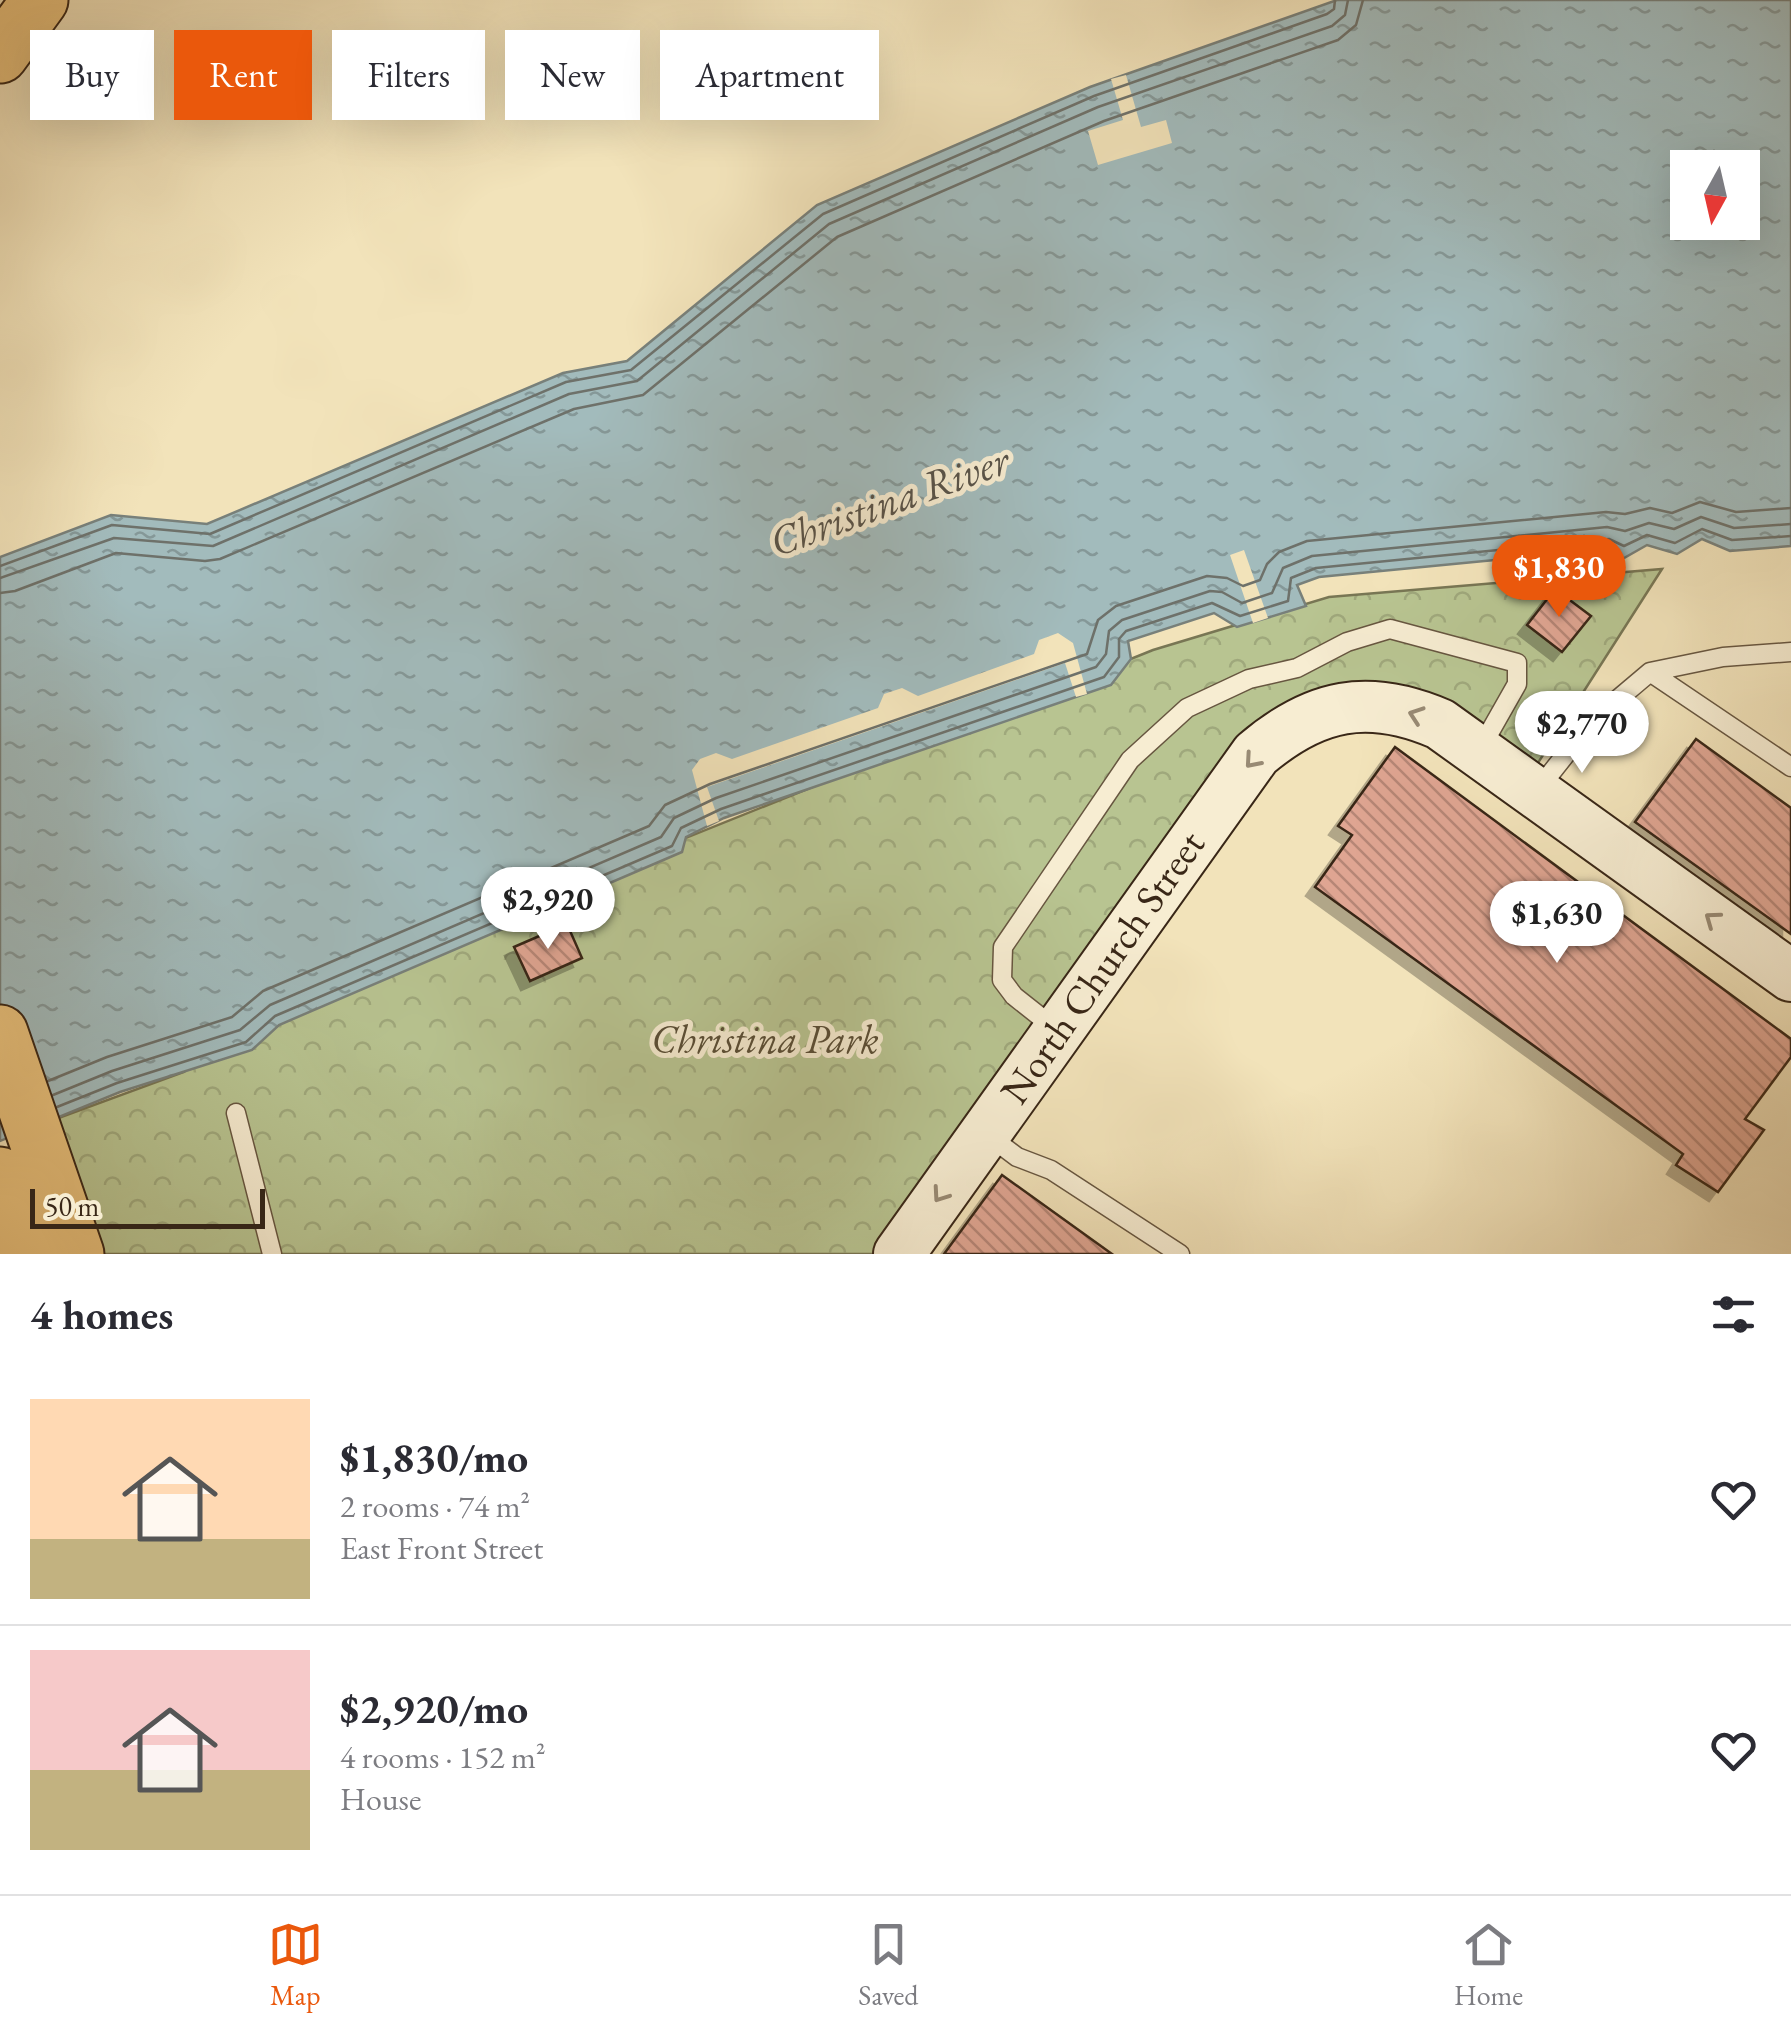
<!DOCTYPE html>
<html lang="en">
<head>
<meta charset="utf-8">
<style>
	:root { --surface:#fff; --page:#f7f7f7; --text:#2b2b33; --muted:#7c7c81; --line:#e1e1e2; --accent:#ea580c }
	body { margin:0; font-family:"EB Garamond",serif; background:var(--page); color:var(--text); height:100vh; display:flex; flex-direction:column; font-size:38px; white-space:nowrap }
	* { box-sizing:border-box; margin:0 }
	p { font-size:32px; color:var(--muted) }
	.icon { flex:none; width:55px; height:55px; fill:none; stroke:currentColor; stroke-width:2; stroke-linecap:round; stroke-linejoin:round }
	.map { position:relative; height:1254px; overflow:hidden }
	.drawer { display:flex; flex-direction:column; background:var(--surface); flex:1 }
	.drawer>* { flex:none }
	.banner { position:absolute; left:30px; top:30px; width:1000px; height:90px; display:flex; gap:20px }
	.needle { width:65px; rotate:188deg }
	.controls { position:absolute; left:1670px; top:150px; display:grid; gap:20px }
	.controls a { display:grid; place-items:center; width:90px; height:90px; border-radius:0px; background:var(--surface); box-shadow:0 10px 40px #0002; font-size:50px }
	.scale { position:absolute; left:30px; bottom:25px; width:235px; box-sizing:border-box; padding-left:10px; border:5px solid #392717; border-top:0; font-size:28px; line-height:35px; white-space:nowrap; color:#392717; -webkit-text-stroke:8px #f7edd2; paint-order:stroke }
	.price { position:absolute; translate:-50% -85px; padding:0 22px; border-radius:35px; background:#fff; color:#222; font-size:32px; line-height:65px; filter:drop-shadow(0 2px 5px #0008) }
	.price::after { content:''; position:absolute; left:50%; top:60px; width:30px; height:22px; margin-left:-15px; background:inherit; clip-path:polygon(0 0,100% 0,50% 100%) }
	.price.on { background:var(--accent); color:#fff }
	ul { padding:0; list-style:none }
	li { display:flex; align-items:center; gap:30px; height:250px; padding:0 30px }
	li+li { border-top:2px solid var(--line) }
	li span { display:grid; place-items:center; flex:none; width:280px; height:200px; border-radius:0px; color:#555 }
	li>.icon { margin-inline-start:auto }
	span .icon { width:120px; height:120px; fill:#fffc; stroke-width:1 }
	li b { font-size:42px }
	h2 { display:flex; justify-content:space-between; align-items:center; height:120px; padding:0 30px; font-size:42px }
	.tag { padding:0 35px; border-radius:0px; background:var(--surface); box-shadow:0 10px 40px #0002; font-size:35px; line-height:90px }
	.tag.on { background:var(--accent); color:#fff }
	.menu { display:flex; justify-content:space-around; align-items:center; height:140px; border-top:2px solid var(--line); background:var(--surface); font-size:28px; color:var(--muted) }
	.menu a { display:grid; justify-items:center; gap:5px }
	.menu .on { color:var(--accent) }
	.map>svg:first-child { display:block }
</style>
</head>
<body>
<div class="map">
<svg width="1791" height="1254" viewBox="0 0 1791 1254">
	<defs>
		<pattern id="park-crowns" width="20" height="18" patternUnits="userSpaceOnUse" patternTransform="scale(2.5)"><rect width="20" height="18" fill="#b8c491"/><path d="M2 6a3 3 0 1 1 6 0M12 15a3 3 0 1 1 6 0" fill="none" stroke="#9fa87c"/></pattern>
		<pattern id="water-ripples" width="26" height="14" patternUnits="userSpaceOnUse" patternTransform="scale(2.5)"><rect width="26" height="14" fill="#a2bbbc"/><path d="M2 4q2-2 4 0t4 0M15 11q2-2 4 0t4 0" fill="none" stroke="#859898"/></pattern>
		<pattern id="building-back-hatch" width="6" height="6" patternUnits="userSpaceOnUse" patternTransform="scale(2.5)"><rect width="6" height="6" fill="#dfa592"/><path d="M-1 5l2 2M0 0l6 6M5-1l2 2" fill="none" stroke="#b68676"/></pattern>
		<filter id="shadow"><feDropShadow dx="-9" dy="9" stdDeviation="0" flood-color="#0004"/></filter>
	</defs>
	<rect width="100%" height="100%" fill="#f2e3ba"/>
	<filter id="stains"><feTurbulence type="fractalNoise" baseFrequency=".002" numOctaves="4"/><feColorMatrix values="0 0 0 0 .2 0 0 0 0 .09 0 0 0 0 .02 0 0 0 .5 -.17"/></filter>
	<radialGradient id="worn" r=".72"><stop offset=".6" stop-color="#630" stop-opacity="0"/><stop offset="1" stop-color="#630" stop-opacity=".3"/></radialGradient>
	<path fill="url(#park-crowns)" stroke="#787654" stroke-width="2.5" d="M1662 569 1536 766 1297 702 877 1254H95L53 1120 184 1072 278 1002 1153 650 1329 597Z"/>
	<path fill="url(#water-ripples)" stroke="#78807a" stroke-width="2.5" fill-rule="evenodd" d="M1337 0H1791V546L1730 551 1702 539 1677 554 1647 545 1617 562 1610 549 1319 577 1297 585 1306 606 1237 627 1214 613 1128 641 1131 659 1111 685 724 818 686 837 682 852 279 1025 252 1050 120 1092 0 1141V557L111 515 207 524 563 373 627 361 817 205 1090 87ZM1688 168H1742V222H1688Z"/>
	<path fill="#f2e3ba" d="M1126 75 1141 127 1166 120 1172 143 1098 165 1088 131 1123 120 1111 79Z
		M1244 550 1268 618 1253 623 1230 555Z
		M1058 633 1073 643 1087 694 1076 697 1065 663 707 787 719 821 707 826 692 770 700 759 716 753 732 759 878 708 884 694 902 688 918 696 1034 654 1039 640Z"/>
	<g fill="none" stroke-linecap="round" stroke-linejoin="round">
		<path stroke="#6e716a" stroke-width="2.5" d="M0 566 112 525 210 534 566 382 631 370 823 214 1094 96 1327 14 1334 9 1335 0
			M0 578 114 538 213 546 569 394 637 381 829 224 1098 107 1332 26 1345 15 1348 0
			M0 593 15 591 116 553 205 561 220 559 574 409 643 395 837 237 1104 121 1338 40 1356 25 1363 0
			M48 1081 107 1057 232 1017 263 991 649 826 665 805 710 784 1087 654 1098 620 1116 606 1207 576 1227 578 1243 586 1260 580 1267 564 1279 552 1307 541 1606 512 1625 514 1650 508 1672 513 1700 502 1736 512 1791 508
			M53 1095 112 1071 240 1030 270 1005 661 837 674 818 716 798 1096 667 1106 654 1109 631 1122 620 1210 591 1222 592 1242 603 1272 593 1283 568 1312 556 1607 527 1625 531 1649 523 1674 529 1701 517 1734 528 1791 524
			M57 1107 117 1083 246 1042 275 1016 672 846 681 828 721 809 1104 677 1119 657V639L1126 631 1212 603 1240 616 1288 601 1291 578 1316 568 1609 539 1624 546 1647 535 1675 543 1702 529 1732 540 1791 536"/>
	</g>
	<path fill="url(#building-back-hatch)" stroke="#392717" stroke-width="2.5" filter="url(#shadow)" d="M1555 589 1591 616 1562 652 1527 625Z
		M1696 739 1791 808V934L1635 822Z
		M1395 747 1791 1039V1057L1745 1119 1764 1130 1718 1192 1676 1165 1683 1154 1315 887 1352 835 1338 826Z
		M567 924 582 958 530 981 514 947Z
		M1002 1175 1112 1254H944Z"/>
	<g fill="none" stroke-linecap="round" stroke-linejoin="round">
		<g stroke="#675640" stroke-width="21">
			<path id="lane" d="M1650 672 1791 767
				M1536 792 1592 721 1650 672 1723 657 1791 652
				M1057 1030 1014 996 1002 980 1003 947 1130 760 1187 708 1249 679 1297 668 1347 642 1390 629 1517 663V684L1479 751
				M236 1113 272 1254
				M989 1136 1017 1157 1051 1170 1180 1254"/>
		</g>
		<g stroke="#392717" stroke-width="54">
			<path id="secondary" d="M899 1254 1256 754C1315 704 1368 693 1440 724L1791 976"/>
		</g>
		<g stroke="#392717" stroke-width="59">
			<path id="primary" d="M0 55 40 0
				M0 1033 76 1254
				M0 1175 24 1254"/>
		</g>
		<use href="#lane" stroke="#f7edd2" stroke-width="18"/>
		<use href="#secondary" stroke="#f7edd2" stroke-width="50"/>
		<use href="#primary" stroke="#e9c27d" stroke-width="55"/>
	</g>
	<defs><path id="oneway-chevron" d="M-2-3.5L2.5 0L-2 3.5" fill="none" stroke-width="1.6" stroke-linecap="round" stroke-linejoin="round" transform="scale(2.5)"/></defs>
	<g stroke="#988a74">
		<use href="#oneway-chevron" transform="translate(1416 715) rotate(-161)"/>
		<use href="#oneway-chevron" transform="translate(1252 761) rotate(131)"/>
		<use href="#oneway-chevron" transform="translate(1712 919) rotate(-144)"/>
		<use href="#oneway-chevron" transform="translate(940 1195) rotate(125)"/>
	</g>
	<g text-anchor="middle" stroke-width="10" stroke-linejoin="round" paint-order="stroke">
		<g font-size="40" fill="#392717" stroke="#f7edd2">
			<text transform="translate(1102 967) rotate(-55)" y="14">North Church Street</text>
		</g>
		<g font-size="40" font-style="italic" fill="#594e36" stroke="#f7edd2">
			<text x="765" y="1053">Christina Park</text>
		</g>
		<g font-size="42" font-style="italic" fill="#585349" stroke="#f7edd2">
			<text transform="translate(889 500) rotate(-20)" y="15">Christina River</text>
		</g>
	</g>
	<rect width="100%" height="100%" filter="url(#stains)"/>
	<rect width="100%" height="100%" fill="url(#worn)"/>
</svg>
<div class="controls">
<a><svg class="needle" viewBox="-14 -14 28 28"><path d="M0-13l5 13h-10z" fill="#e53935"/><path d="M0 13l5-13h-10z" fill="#7c7c81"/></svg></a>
</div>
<div class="scale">50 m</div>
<b class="price on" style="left:1559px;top:620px">$1,830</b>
<b class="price" style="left:1582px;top:776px">$2,770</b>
<b class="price" style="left:548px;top:952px">$2,920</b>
<b class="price" style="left:1557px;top:966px">$1,630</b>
<div class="banner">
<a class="tag">Buy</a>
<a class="tag on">Rent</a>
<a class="tag">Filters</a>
<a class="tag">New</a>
<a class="tag">Apartment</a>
</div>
</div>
<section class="drawer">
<h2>4 homes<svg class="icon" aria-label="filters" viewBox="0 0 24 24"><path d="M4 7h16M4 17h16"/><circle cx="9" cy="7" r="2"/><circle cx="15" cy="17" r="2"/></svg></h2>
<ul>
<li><span style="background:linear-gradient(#ffd9b3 70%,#c2b280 0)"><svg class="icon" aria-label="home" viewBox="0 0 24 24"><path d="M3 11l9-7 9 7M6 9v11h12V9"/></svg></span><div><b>$1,830/mo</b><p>2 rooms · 74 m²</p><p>East Front Street</p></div><svg class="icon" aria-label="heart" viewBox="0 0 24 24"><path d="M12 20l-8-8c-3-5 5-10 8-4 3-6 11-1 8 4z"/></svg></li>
<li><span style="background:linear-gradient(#f6c9c9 60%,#c2b280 0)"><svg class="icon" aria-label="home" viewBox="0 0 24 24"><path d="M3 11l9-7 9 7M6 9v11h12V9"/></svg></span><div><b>$2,920/mo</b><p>4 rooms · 152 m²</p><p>House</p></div><svg class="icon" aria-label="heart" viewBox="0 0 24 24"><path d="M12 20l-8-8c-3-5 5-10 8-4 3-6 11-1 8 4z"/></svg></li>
</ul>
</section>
<nav class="menu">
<a class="on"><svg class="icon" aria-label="map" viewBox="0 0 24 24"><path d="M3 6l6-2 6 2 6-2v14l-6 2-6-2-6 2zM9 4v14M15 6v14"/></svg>Map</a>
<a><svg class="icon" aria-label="saved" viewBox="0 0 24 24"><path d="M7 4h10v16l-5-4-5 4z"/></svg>Saved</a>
<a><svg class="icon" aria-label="home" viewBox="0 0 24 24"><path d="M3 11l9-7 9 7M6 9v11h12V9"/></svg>Home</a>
</nav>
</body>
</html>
